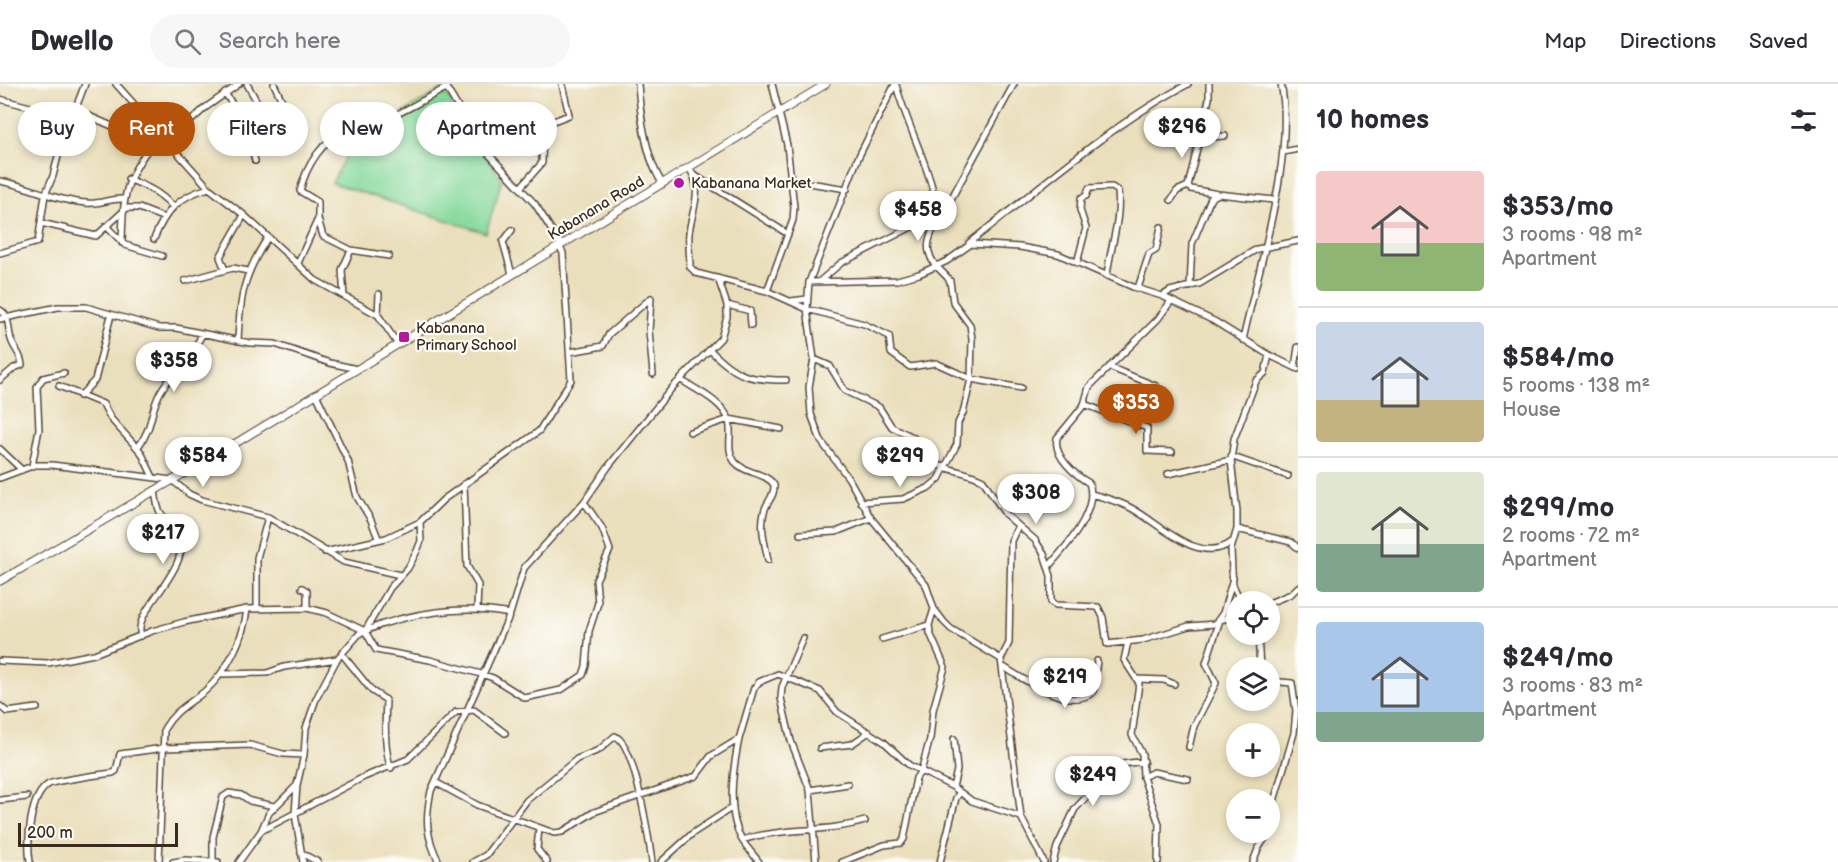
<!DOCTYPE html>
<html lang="en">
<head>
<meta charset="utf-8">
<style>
	:root { --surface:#fff; --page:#f7f7f7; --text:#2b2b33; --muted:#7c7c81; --line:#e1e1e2; --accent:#b45309 }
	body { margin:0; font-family:"Balsamiq Sans",sans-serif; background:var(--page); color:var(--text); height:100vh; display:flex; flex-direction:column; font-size:22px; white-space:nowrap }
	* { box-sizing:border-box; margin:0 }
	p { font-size:20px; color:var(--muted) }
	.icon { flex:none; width:33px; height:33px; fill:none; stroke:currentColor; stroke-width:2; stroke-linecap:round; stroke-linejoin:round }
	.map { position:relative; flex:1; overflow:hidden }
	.panel { display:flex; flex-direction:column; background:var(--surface); width:540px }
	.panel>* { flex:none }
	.top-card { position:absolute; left:18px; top:18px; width:570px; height:54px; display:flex; gap:12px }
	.tools { position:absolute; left:1226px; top:507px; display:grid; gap:12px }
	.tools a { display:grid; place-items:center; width:54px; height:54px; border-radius:50%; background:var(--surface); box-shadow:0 3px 9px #0003; font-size:30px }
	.scale { position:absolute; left:18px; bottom:15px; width:160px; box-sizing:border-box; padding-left:6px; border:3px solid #3b2a1e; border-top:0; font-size:16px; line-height:21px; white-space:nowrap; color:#3b2a1e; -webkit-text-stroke:4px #fdfcf7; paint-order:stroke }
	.price { position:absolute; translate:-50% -51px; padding:0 14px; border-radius:21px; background:#fff; color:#222; font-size:20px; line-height:39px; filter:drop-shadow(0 2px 3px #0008) }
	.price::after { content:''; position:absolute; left:50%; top:36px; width:18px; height:14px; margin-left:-9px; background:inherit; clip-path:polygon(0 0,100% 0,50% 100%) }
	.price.on { background:var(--accent); color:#fff }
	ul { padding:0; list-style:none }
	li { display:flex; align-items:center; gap:18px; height:150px; padding:0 18px }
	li+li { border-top:2px solid var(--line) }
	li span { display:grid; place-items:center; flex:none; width:168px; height:120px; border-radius:6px; color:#555 }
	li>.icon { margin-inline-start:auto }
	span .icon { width:72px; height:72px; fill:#fffc; stroke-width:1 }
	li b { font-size:26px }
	h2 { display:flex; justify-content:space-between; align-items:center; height:72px; padding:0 18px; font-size:26px }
	.tag { padding:0 21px; border-radius:27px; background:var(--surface); box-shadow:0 3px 9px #0003; font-size:21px; line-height:54px }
	.tag.on { background:var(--accent); color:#fff }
	header { display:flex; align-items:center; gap:36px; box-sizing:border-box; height:84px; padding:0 30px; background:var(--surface); border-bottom:2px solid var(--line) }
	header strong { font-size:28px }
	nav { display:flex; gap:33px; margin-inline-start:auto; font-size:21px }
	.search { width:420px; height:54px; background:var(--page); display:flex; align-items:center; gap:15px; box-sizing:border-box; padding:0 21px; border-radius:33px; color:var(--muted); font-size:22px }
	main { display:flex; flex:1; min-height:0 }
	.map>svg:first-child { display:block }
</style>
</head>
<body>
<header>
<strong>Dwello</strong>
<div class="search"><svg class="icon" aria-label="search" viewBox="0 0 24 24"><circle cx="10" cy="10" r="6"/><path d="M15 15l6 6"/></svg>Search here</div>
<nav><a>Map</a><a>Directions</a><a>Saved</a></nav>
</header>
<main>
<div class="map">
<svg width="1298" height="778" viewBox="0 0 1298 778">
	<rect width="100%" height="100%" fill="#fdfcf7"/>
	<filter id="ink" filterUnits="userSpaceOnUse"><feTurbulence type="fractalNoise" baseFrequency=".0167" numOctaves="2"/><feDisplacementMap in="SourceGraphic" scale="12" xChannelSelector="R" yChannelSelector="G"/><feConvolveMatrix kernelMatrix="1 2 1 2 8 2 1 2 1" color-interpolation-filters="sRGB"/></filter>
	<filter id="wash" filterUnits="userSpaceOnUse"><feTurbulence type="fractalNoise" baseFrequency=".008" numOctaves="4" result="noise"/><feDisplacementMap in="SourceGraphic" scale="24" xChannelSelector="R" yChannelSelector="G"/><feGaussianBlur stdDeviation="1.35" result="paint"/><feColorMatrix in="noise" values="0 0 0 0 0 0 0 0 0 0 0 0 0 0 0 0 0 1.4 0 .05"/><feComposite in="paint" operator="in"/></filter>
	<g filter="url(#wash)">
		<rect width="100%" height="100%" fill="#eadfbc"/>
		<path fill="#83d89a" stroke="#5f815c" stroke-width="1.5" d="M443 5 502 96 486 149 332 99 348 67 360 54Z"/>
	</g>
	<g filter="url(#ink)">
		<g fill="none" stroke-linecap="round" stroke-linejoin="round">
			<g stroke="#554536" stroke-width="8">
				<path id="minor" d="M116 0 209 104 244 131 315 196 378 231 397 259
					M247 0 271 43 290 36
					M274 0 293 40 300 48
					M444 0 482 63 535 120 561 161
					M638 0C640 28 646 77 663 100
					M895 0 858 74 809 198 807 225 814 275 809 303 811 330 821 357 849 395 871 434 926 501 934 525 944 538 951 545 1001 575 1021 733 1044 778
					M1209 0V15L1188 102 1191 105 1218 110
					M225 9 246 41 255 77
					M0 15 68 33 75 26 85 0
					M75 26 142 55 172 62
					M1198 54 1225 52
					M168 58 205 24 239 0
					M1283 68 1298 65
					M689 84C704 105 692 126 689 149 688 160 690 172 690 183L696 189 767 207 807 225 864 240 889 252 891 269 910 283 936 279 971 295 1021 304
					M694 91 788 150
					M128 95C146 102 160 108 173 123
					M790 96 847 105
					M0 97C29 102 56 117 86 119 99 121 110 114 123 115
					M520 104 542 79 543 41 569 31 562 0
					M1171 116 1177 107 1188 102
					M41 139 96 152 127 124H139L162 133
					M106 142 125 161 162 172
					M512 146 503 158 512 190
					M154 155C165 127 179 112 209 104
					M122 159C123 114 124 95 153 59
					M969 159C1038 105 1109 42 1188 0
					M0 169 38 158 45 111 53 92 68 33
					M389 172 351 166 323 152 318 135V118L300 107C306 82 323 54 349 45 358 42 367 45 376 40 400 30 423 16 446 4
					M298 179 317 137
					M1077 179 1086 144 1080 126 1081 114 1086 112 1089 104 1112 103 1118 107C1121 137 1110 163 1107 192
					M225 186 220 173 244 131
					M185 197 233 184 248 187
					M820 197 841 179 945 126 1014 0
					M809 198 897 196 919 190 947 177 971 160 1020 163 1058 170 1133 203 1162 212 1214 237 1269 271 1298 285
					M1190 203 1192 160 1211 114 1218 110 1274 116
					M1138 204 1149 170 1156 166 1161 143
					M767 207 793 136 794 123 787 61 772 0
					M344 212 342 186 351 166
					M1162 212 1170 207 1199 200 1257 165 1298 157
					M791 217 807 215
					M727 221 750 227 751 241
					M0 226C11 232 7 247 12 258 16 268 21 270 22 281L14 284 0 296
					M378 231 379 210
					M0 235 58 223H86L159 244H176L250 259 275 260 330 279 357 285
					M1243 256C1258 184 1296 71 1281 0
					M238 257C240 212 243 192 268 153
					M711 267C737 293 749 296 786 296
					M570 268 603 262 609 250 651 214 649 247 653 290
					M814 275 830 282 845 307 879 323 892 343 913 353C919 388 959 382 983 396L1005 430 1035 456 1044 470 1051 492V518L1056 521 1098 523 1103 533 1107 560 1143 556 1189 542 1215 540 1223 529 1233 494
					M1109 283 1156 302
					M1295 283 1298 263
					M681 296C695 305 725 319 729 337 733 351 725 365 735 378 745 390 766 388 774 401 775 413 766 418 764 428 760 444 765 460 768 476
					M59 302 103 320 111 335 141 368 153 393
					M316 310 348 377 357 413 371 436 378 454
					M80 312 95 296 111 231
					M1084 320 1147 344V367L1172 368
					M690 348 729 335 781 345
					M138 363C154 342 149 328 161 307 173 286 192 272 203 249
					M0 365 22 386
					M1233 373 1288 392
					M32 382 39 345 37 303 43 294 64 289
					M1168 390 1231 376
					M0 394 35 381H52L172 396 189 410 202 416 268 433 344 478 400 491
					M464 400 467 482 478 501 477 526
					M1091 410C1103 413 1116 417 1127 422 1155 434 1197 484 1232 458
					M861 418 903 415 928 404 939 395 957 360 958 339 963 329 971 295 972 255 970 241 953 218 950 197C942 185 933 184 929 168 925 153 940 140 937 124 929 81 907 41 896 1
					M1237 445 1291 458 1298 464
					M800 450 836 448 871 434
					M325 468 386 454 420 438
					M1048 483C1066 463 1099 427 1089 399 1075 391 1053 372 1057 354L1084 321 1089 303 1158 235 1171 217
					M302 504 307 507V524
					M1241 518 1233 501 1232 487 1231 465 1237 445V427L1231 376 1234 355 1256 297 1265 289 1269 271
					M1269 519 1291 510 1298 503
					M257 525V474L268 433
					M365 547 376 566 430 576 481 590 493 594 525 614 561 606 583 591 586 582 589 547 598 519 596 496 610 466 602 444 584 418
					M1258 550 1260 584
					M141 552C130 524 202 482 176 439 158 434 157 423 155 406
					M803 554 782 603 781 614 791 657 810 706 816 778
					M882 555 929 541
					M1128 558 1124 576 1139 599 1132 651 1142 670 1143 693 1159 740 1158 778
					M342 570 372 607 386 616C385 635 384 667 391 684
					M1001 575 1009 559 1011 457 1018 442
					M0 577 48 579 94 570 152 547 184 538 247 525 307 524 327 529 365 547C409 528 463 521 510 530
					M1002 582C1023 595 1070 628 1093 608L1097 577
					M221 590 267 589 284 583 337 575
					M1137 595 1164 596 1174 600
					M1269 597 1292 599 1296 627 1294 649 1275 714 1269 748
					M0 622 7 628 37 624
					M739 655C733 685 726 728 742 756 747 764 754 771 759 778
					M1189 663 1194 642 1216 599 1206 579 1220 536 1236 532
					M820 664 852 660 869 648
					M1143 693 1153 688 1188 695
					M435 698 477 721 554 749 562 748 594 728 696 692 711 672 739 655 754 604 759 598 778 590 820 607 837 628 884 658 909 681 953 703 972 717 1021 733
					M297 701 295 730 303 778
					M953 703 957 686 954 655
					M810 706 848 700
					M0 716 27 713
					M539 744 537 765 547 778
					M261 747 364 693 408 675 456 628 474 626 505 649
					M742 756C783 743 825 749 865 737
					M301 769 318 778
					M30 778C27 758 29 712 49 700 54 697 103 690 113 689L116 687 120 670 164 664 250 661 283 670 304 671
					M159 778 164 645C175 626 188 621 205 607 227 588 244 554 247 525
					M173 778 185 776 218 778
					M213 778V753L223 713 229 709 241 711 250 717 274 722
					M239 778 261 747 269 729 297 701 304 671 306 644 316 615 337 575 360 549 365 547 390 504 408 484 417 467 421 457 420 438 444 415 539 347 571 296 563 169 559 162
					M439 778C426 753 425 735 431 707L510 530 524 484 584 418 608 383 672 304 721 254 727 233V221L718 194
					M473 778 486 771 527 716 577 675 599 666 615 652C635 659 649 756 652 778
					M661 778 693 749 733 723
					M842 778 884 761 901 759 904 755 916 694 921 687 930 655 933 626 945 583 930 549 929 541 934 525
					M940 778 956 714 960 708
					M1053 778 1057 763 1075 725 1116 681 1144 677
					M1253 778 1258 765 1269 748"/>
			</g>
			<g stroke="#554536" stroke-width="9">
				<path id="tertiary" d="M0 497 226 365 826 0"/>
			</g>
			<use href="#minor" stroke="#fff" stroke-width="5"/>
			<use href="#tertiary" stroke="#fff" stroke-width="7"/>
		</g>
	</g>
	<g fill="#b5179e" stroke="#fdfcf7" stroke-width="2">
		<circle cx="679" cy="99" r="6"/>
		<rect x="398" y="247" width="12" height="12" rx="3"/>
	</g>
	<g text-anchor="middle" stroke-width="4.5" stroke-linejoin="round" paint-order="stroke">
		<g font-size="15" fill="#3b2a1e" stroke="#fdfcf7" text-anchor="start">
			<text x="691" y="104">Kabanana Market</text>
			<text x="416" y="249">Kabanana<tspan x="416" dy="17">Primary School</tspan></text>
		</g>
		<g font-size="15" fill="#3b2a1e" stroke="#fdfcf7">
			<text transform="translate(596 124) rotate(-31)" y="5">Kabanana Road</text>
		</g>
	</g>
</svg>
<div class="tools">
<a><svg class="icon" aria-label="locate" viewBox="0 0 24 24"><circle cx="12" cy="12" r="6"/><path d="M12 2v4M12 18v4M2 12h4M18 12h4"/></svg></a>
<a><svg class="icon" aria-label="layers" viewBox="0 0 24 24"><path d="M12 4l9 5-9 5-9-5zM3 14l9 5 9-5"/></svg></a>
<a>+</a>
<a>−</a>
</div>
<div class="scale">200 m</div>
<b class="price" style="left:1182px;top:75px">$296</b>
<b class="price" style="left:918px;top:158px">$458</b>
<b class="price" style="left:174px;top:309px">$358</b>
<b class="price on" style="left:1136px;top:351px">$353</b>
<b class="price" style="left:203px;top:404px">$584</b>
<b class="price" style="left:900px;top:404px">$299</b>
<b class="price" style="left:1036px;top:441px">$308</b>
<b class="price" style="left:163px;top:481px">$217</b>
<b class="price" style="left:1065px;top:625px">$219</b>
<b class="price" style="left:1093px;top:723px">$249</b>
<div class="top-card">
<a class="tag">Buy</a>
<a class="tag on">Rent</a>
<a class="tag">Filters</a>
<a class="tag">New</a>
<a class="tag">Apartment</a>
</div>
</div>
<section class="panel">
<h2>10 homes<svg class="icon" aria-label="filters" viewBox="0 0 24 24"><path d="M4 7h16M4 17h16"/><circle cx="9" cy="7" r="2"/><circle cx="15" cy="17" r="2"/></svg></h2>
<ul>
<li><span style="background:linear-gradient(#f6c9c9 60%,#8fb573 0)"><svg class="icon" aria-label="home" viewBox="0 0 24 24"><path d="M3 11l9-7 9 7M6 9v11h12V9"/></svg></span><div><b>$353/mo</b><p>3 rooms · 98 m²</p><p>Apartment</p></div></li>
<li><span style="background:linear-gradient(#c9d6e8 65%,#c2b280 0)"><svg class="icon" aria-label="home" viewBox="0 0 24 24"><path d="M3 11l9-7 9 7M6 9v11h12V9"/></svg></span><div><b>$584/mo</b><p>5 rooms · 138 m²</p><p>House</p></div></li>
<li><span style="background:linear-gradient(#dfe7d0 60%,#7fa58c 0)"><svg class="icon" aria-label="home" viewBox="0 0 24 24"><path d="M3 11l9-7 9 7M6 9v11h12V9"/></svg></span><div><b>$299/mo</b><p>2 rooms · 72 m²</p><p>Apartment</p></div></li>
<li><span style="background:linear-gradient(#a9c7e8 75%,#7fa58c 0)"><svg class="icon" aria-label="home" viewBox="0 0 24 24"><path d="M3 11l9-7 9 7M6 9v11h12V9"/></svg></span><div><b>$249/mo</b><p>3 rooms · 83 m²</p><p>Apartment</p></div></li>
</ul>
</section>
</main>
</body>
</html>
